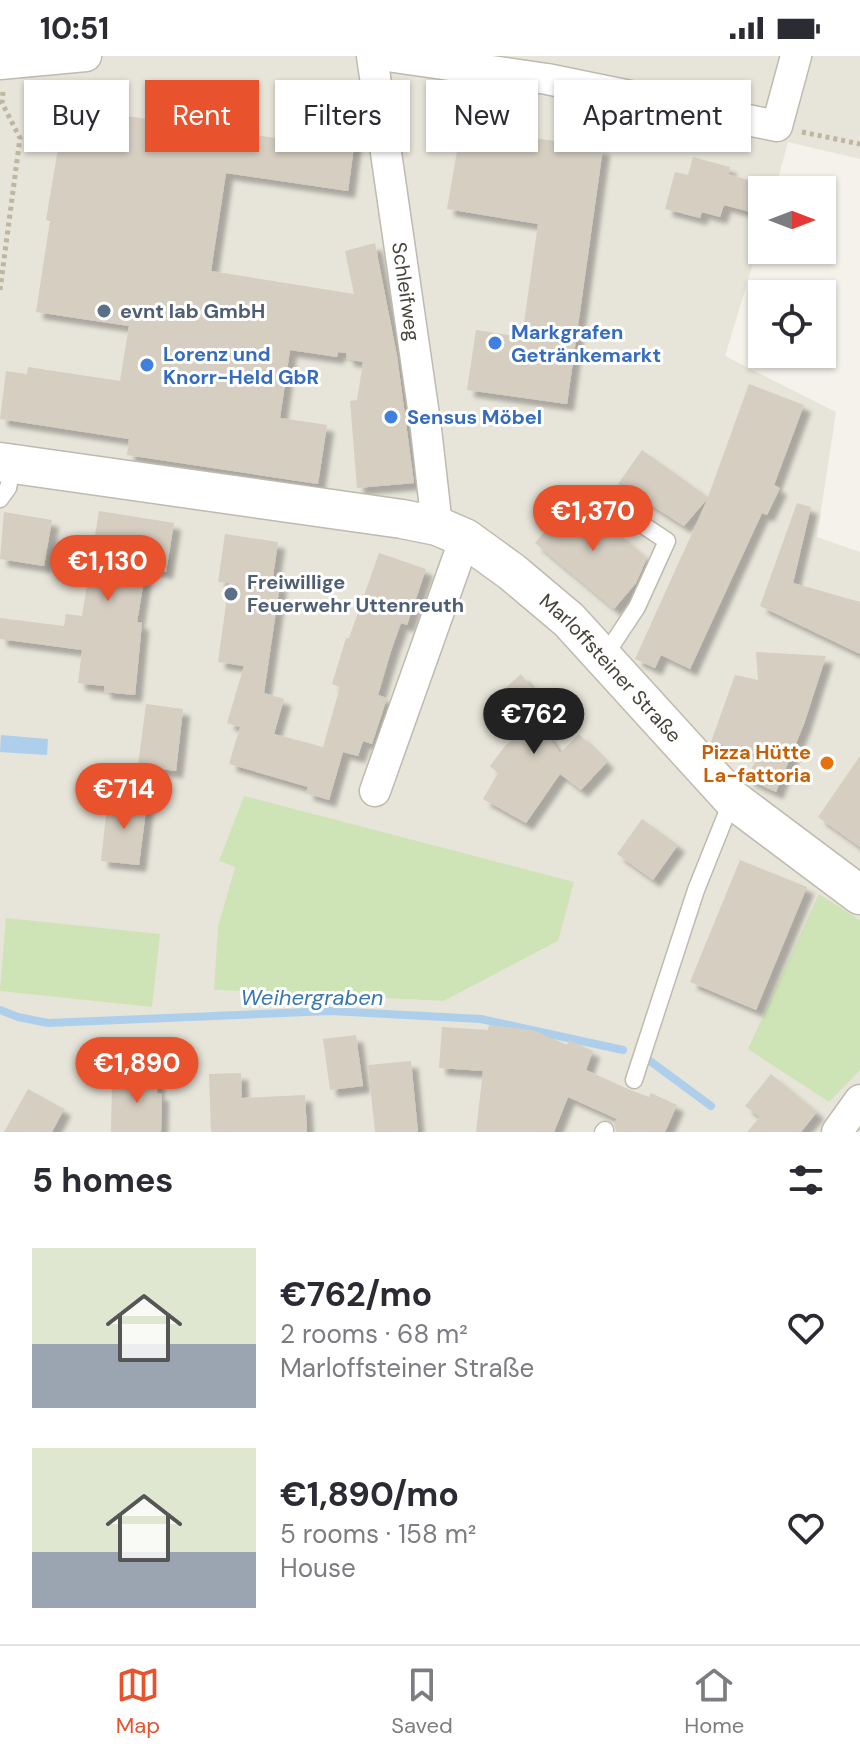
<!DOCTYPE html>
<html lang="en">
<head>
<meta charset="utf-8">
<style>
	:root { --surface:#fff; --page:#f7f7f7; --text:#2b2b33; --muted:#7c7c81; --line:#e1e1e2; --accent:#e8522d }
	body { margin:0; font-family:"DM Sans",sans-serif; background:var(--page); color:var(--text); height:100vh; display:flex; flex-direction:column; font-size:30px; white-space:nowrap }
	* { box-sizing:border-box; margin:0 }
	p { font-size:26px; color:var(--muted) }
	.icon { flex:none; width:44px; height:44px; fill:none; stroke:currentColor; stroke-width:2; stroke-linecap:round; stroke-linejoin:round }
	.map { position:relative; height:1076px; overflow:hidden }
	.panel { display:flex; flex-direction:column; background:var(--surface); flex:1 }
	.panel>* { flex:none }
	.guide { position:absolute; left:24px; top:24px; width:812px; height:72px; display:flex; gap:16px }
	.needle { width:52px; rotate:90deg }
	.buttons { position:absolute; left:748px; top:120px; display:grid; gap:16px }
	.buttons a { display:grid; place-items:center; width:88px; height:88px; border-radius:0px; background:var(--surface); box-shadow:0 2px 6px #0004; font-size:40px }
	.price { position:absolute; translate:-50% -68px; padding:0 18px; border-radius:28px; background:var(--accent); color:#fff; font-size:26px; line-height:52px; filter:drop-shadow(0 2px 4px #0008) }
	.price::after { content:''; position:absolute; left:50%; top:48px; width:24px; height:18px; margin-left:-12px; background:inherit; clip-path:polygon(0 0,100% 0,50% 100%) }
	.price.current { background:#222; color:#fff }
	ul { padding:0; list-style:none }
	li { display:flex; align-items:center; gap:24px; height:200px; padding:0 32px }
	li span { display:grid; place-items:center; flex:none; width:224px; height:160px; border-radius:0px; color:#555 }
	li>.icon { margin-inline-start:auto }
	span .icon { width:96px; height:96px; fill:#fffc; stroke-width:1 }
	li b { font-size:34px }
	h2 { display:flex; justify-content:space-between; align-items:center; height:96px; padding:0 32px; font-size:34px }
	.tag { padding:0 28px; border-radius:0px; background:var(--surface); box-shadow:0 2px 6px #0004; font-size:28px; line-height:72px }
	.tag.current { background:var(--accent); color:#fff }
	.status { display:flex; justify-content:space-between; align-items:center; height:56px; padding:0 40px; background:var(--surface); direction:ltr }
	.status svg { height:22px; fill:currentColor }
	.dock { display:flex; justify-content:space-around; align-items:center; height:112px; border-top:2px solid var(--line); background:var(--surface); font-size:22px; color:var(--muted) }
	.dock a { display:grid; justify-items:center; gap:4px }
	.dock .current { color:var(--accent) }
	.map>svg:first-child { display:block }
</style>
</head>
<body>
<div class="status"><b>10:51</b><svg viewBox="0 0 49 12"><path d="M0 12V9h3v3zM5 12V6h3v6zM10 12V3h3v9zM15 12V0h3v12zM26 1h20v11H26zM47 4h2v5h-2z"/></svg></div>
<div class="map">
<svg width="860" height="1076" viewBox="0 0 860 1076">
	<defs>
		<filter id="shadow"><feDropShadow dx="7" dy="7" stdDeviation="2" flood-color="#0004"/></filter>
	</defs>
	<rect width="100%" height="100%" fill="#f4f2eb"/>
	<path fill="#e7e4d9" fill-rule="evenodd" d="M0 0H860V103L788 86 775 134H762V178L725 300 836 356 817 481 860 496V1076H0ZM219 805 558 885 444 945 215 934 218 870 235 811Z"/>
	<path fill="#cee4b7" d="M244 740 574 826 558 885 444 945 214 934 218 870 235 811 219 805Z
		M819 838 860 864V1014L829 1046 748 993Z
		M6 862 160 878 152 951 0 935Z"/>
	<path fill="#adcfeb" d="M1 679 48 683 47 699 0 696Z"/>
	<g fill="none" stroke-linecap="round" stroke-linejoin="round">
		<path stroke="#adcfeb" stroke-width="8" d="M0 954 18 961 48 967 330 955 481 963 623 994
			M650 1005 711 1050"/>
	</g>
	<path fill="#d5cec1" filter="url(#shadow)" d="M318 39 360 45 348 135 226 117 211 215 354 238 345 195 375 187 397 300 414 427 357 432 350 345 357 344 363 306 347 303 346 297 338 296 337 301 290 294 280 362 327 369 318 428 127 399 129 383 0 363 6 315 27 318 28 311 120 325 129 270 36 256 50 165 46 164 65 51 310 87Z
		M465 49 518 58 514 79 603 92 567 348 467 334 476 274 522 281 538 168 447 153Z
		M693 101 730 111 728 118 762 128V159L724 149 720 161 702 156 700 162 665 153 675 116 688 119Z
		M749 328 804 349 774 429 780 432 767 459 762 457 690 613 661 599 655 612 635 603 708 442 684 470 618 428 642 394 708 441Z
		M574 441 647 502 636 527 614 553 535 487Z
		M797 447 811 451 793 527 860 546V598L760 550Z
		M99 455 174 467 166 516 146 512 137 566 142 567 135 639 104 636V630L78 627 82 594 0 583V562L64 570 66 558 82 560Z
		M4 456 52 464 44 510 0 503Z
		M225 478 278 486 272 527 280 528 264 637 284 643 274 678 323 691 340 631 332 628 346 582H349L379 497 426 513 407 569 401 567 391 595 378 639 387 642 372 688 363 685 358 700 343 696 329 744 306 737 308 731 229 708 240 671 227 667 244 610 218 606 229 527 218 526Z
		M756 596 826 600 804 668 776 736 747 723 758 699 711 686 735 619 758 624Z
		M521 618 544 647 532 656 560 697 579 678 607 706 581 734 560 718 526 767 483 743 498 717 490 710 505 690 518 679 489 647Z
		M146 648 183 653 176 715 138 710Z
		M860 700V791L818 761Z
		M108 741 147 746 139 809 101 805Z
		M642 763 678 789 653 824 617 798Z
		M740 804 807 831 756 954 690 926Z
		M489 969 533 974 567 989 569 984 593 995 586 1014 630 1034 649 1041 651 1037 677 1049 665 1076H616L614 1068 617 1063 568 1041 554 1076H476L483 1015 439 1012 442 971 488 974Z
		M356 979 363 1030 330 1034 323 983Z
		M411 1005 418 1076H375L368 1009Z
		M134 1016 158 1017 157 1037 162 1038 161 1076H111L112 1027 134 1028Z
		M241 1017 242 1042 305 1039 307 1076H211L209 1018Z
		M771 1018 817 1056 801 1076H747L760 1061 745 1050Z
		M28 1033 64 1053 52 1076H4Z"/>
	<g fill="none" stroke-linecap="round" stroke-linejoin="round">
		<g stroke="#bfbaae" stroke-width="19">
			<path id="service" d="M598 439 667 485 637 551 604 601
				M0 443 8 432 13 407
				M634 1024 696 834 732 744
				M603 1076 605 1074"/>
		</g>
		<g stroke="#bfbaae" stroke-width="33">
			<g id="minor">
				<path id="s1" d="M372 0 426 373 437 470"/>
				<path d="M387 0 547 23 777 70 796 0"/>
				<path d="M0 8 86 0"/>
				<path d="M375 735 465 482"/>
				<path d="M837 1076 860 1044"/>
			</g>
		</g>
		<g stroke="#bfbaae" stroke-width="41">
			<g id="tertiary">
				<path id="s2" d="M0 406 402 463 437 470 465 482 512 516 569 564 732 743 860 839"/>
			</g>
		</g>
		<path stroke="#bfb6a0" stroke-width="5" stroke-dasharray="4 4" stroke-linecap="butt" d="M802 76 860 88
			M0 234 20 82 2 47 3 36"/>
		<use href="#service" stroke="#fff" stroke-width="16"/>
		<use href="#minor" stroke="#fff" stroke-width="30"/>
		<use href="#tertiary" stroke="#fff" stroke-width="38"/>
	</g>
	<g fill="#5c6f8a" stroke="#fff" stroke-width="3">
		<circle cx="104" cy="255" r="8"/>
		<circle cx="231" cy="538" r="8"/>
	</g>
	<g fill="#3f7fe0" stroke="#fff" stroke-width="3">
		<circle cx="495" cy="287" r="8"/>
		<circle cx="147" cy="309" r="8"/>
		<circle cx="391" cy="361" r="8"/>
	</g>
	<circle fill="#e8710a" stroke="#fff" stroke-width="3" cx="827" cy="707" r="8"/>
	<g text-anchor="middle" stroke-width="6" stroke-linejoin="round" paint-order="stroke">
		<g font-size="20" fill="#484339" stroke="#fff">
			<text dy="7" stroke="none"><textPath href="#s1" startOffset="238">Schleifweg</textPath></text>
			<text dy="7" stroke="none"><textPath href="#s2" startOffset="668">Marloffsteiner Straße</textPath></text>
		</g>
		<g font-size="20" font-weight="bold" fill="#4e5e75" stroke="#fff" text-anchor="start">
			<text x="120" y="262">evnt lab GmbH</text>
			<text x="247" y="533">Freiwillige<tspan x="247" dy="23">Feuerwehr Uttenreuth</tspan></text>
		</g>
		<g font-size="20" font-weight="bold" fill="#366cbe" stroke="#fff" text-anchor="start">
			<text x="511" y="283">Markgrafen<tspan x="511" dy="23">Getränkemarkt</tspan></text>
			<text x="163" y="305">Lorenz und<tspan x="163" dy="23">Knorr-Held GbR</tspan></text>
			<text x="407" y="368">Sensus Möbel</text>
		</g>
		<g font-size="20" font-weight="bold" fill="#c56008" stroke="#fff" text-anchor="end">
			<text x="811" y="703">Pizza Hütte<tspan x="811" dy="23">La-fattoria</tspan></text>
		</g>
		<g font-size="22" font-style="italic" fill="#3a77ab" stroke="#fff">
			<text x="312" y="949">Weihergraben</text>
		</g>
	</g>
</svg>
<div class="buttons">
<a><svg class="needle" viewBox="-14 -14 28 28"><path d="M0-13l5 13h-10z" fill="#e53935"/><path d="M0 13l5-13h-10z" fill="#7c7c81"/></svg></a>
<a><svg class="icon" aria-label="locate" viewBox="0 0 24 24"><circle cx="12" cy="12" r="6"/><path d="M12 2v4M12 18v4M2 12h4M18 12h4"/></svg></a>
</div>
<b class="price" style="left:593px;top:497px">€1,370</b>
<b class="price" style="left:108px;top:547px">€1,130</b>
<b class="price current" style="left:534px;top:700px">€762</b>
<b class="price" style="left:124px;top:775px">€714</b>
<b class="price" style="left:137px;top:1049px">€1,890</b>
<div class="guide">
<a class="tag">Buy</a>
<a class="tag current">Rent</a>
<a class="tag">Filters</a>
<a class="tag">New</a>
<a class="tag">Apartment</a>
</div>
</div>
<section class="panel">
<h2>5 homes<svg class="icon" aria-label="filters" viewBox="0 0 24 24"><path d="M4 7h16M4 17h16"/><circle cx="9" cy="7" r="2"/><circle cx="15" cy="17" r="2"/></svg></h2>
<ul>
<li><span style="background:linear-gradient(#dfe7d0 60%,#9aa5b1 0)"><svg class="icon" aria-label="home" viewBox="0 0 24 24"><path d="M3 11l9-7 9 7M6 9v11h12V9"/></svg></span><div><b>€762/mo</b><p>2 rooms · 68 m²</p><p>Marloffsteiner Straße</p></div><svg class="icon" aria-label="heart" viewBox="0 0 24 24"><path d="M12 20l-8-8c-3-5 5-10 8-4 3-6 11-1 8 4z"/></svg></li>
<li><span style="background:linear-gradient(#dfe7d0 65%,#9aa5b1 0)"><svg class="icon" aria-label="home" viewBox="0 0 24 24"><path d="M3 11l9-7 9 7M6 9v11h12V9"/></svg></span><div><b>€1,890/mo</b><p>5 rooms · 158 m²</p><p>House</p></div><svg class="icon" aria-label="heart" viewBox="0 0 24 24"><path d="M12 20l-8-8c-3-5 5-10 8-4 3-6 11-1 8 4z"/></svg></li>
</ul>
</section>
<nav class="dock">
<a class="current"><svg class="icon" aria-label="map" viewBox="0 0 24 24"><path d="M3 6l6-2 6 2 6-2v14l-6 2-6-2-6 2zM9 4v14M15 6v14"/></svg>Map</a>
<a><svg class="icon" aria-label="saved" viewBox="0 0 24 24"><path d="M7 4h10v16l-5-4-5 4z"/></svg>Saved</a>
<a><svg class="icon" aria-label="home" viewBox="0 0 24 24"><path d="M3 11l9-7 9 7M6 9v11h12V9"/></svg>Home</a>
</nav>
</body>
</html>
